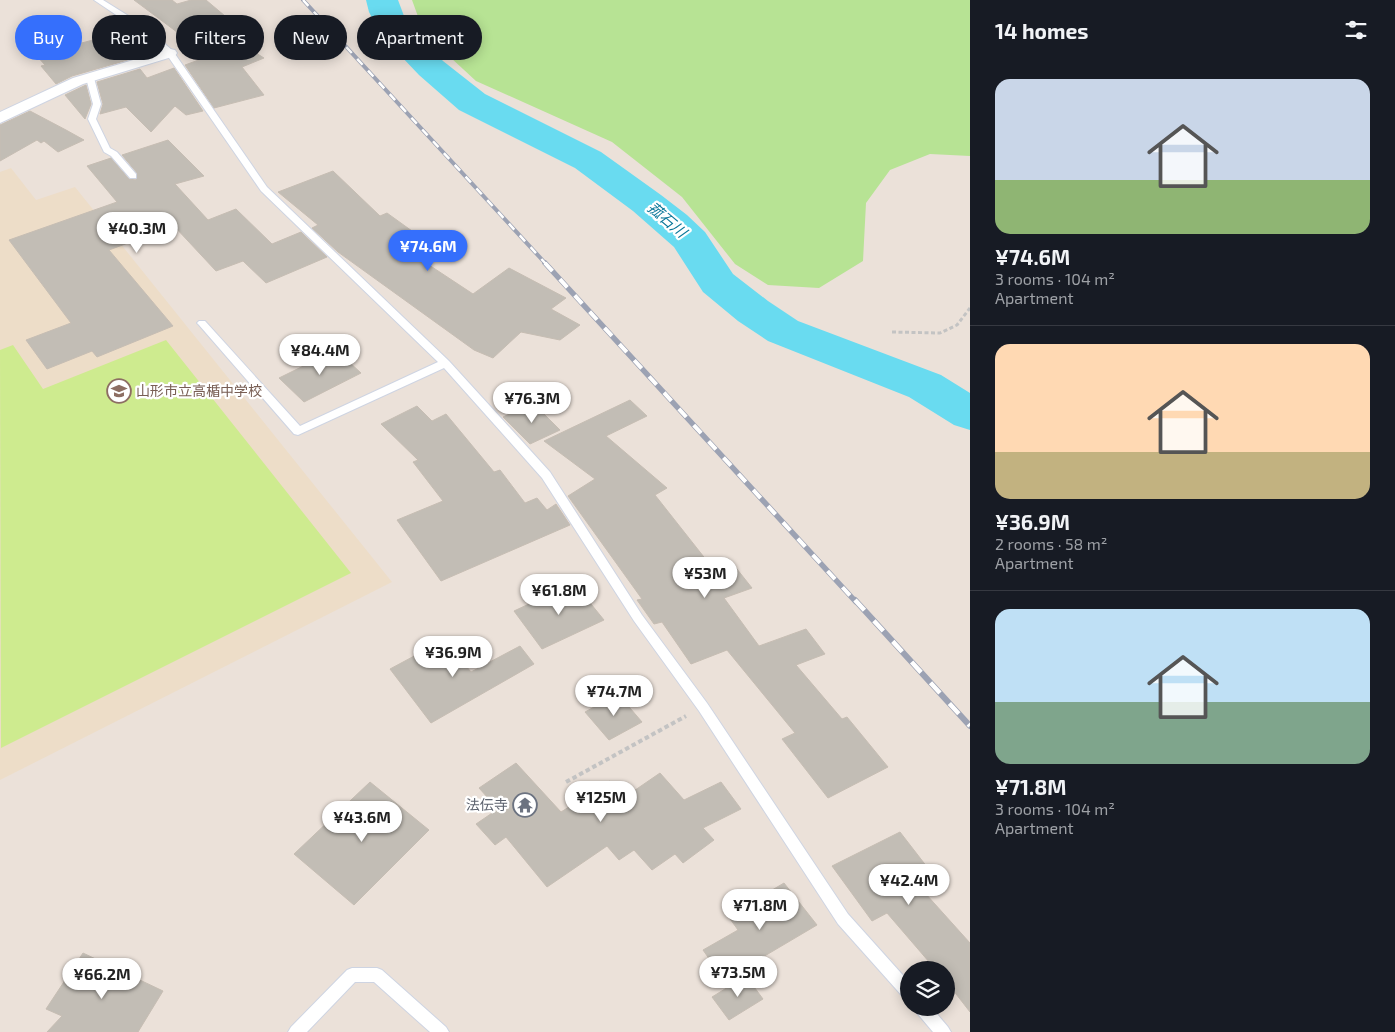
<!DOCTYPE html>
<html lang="en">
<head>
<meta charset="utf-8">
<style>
	:root { --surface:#171b24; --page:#20242c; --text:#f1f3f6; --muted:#9ea1a6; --line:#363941; --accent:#356ffc }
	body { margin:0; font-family:"Exo 2","Noto Sans JP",sans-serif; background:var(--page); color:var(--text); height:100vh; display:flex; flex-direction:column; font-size:19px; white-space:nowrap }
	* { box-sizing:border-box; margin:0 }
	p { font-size:16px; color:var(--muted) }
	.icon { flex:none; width:28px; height:28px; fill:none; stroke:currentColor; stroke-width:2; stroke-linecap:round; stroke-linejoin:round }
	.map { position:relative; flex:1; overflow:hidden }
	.details { display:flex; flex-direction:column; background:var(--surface); width:425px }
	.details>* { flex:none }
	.hud { position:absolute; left:15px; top:15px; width:475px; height:45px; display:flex; gap:10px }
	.buttons { position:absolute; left:900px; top:961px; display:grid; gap:10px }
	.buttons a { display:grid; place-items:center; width:55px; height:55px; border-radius:50%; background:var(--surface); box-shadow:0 2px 12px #0003; font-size:25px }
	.price { position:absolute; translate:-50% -42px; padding:0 11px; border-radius:18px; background:#fff; color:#222; font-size:16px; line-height:32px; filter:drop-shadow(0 1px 2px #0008) }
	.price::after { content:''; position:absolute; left:50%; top:30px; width:15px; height:11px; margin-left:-8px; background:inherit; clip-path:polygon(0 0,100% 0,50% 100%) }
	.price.selected { background:var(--accent); color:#fff }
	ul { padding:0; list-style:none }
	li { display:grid; align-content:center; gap:10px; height:265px; padding:0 25px }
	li+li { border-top:1px solid var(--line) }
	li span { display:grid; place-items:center; height:155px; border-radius:15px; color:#555 }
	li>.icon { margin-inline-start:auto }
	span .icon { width:90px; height:90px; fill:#fffc; stroke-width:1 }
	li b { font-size:21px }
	h2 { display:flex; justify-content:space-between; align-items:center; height:60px; padding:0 25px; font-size:21px }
	.pill { padding:0 18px; border-radius:22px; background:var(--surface); box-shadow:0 2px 12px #0003; font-size:18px; line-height:45px }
	.pill.selected { background:var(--accent); color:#fff }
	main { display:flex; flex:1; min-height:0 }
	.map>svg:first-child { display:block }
</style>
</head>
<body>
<main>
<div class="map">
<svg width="970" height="1032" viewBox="0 0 970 1032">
	<rect width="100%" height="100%" fill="#ebe1d9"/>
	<path fill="#edddc8" d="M11 168 36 200 75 187 392 582 0 780V172Z"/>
	<path fill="#b7e394" d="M412 0H970V156L930 154 890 170 866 203 863 261 819 288 768 285 735 264 682 197 612 142 476 81 424 33Z"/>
	<path fill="#ceeb8f" d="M166 340 351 573 1 748 0 350 13 345 43 389Z"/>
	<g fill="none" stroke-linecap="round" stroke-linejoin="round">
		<path fill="#69dbf0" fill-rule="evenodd" d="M366 0H398L407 24 443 61 485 94 601 152 661 195 687 215 705 232 733 274 768 301 798 321 941 375 970 393V430L954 425 909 397 768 341 738 321 703 292 674 247 633 211 575 168 459 110 419 75 381 35 369 12Z"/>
	</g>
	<path fill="#c2bdb5" stroke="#c6bdb3" d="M134 0H172L177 4 191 0H206L225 16 207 22 264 58 242 67 264 95 214 108 185 65 204 58 187 47 193 44Z
		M112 35 131 59 72 76 56 84 41 66 45 65 36 55Z
		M174 68 203 111 186 115 175 106 151 132 126 107 100 114 103 104 97 82 140 69 147 78Z
		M86 85 91 104 85 119 65 95Z
		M30 111 66 130 84 140 58 152 44 141 41 143 37 140 0 161V125Z
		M168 140 204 176 175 184 208 220 236 209 272 244 301 232 327 257 266 283 243 261 216 271 174 226 109 250 173 326 97 357 92 351 47 369 26 340 71 323 9 240 117 202 87 166 111 158 129 179 136 180 137 173 122 155Z
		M333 171 380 216 387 213 412 231 406 234 437 257 426 263 473 294 509 268 566 298 551 309 580 325 560 340 521 332 493 358 474 350 338 252 312 228 318 225 278 192Z
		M336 350 361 373 304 402 279 378Z
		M630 400 647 416 606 436 667 488 655 495 711 566 729 559 752 588 724 598 759 646 806 629 825 654 796 665 842 719 847 717 888 767 828 798 782 739 795 733 727 650 691 664 662 622 654 624 637 600 642 599 568 496 595 479 544 441Z
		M533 403 560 430 530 444 503 417Z
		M417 406 432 421 446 414 494 472 500 470 525 503 537 498 547 510 556 504 570 525 441 581 397 520 443 501 413 462 418 460 381 424Z
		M574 583 604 620 542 649 514 611Z
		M444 640 471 672 520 646 534 664 431 723 390 669Z
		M618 694 642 722 609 740 585 712Z
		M516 763 561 812 610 781 625 797 660 773 684 800 721 782 741 809 703 828 714 840 683 863 675 854 652 870 634 850 619 860 607 846 547 887 506 837 495 845 476 824 498 809 479 788Z
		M370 782 429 830 354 905 294 854Z
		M900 832 941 885 925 893 970 943V1012L946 981V970H936L887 913 872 921 832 866Z
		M784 883 817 925 724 980 703 950 738 930 728 916Z
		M83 953 163 991 138 1032H47L62 1016 46 1009Z
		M746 976 763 999 729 1020 712 997Z"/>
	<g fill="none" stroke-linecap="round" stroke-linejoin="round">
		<g stroke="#ced4e2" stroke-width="2">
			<path id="lane" d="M94 0H103L143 25 173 51 267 187 449 361 550 472 642 615 707 703 848 914 909 982V1000L904 998 838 924 699 711 634 621 542 478 444 368 298 435 294 434 199 325 197 323 199 321H205L300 426 438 362 261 191 167 55 137 29Z
				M87 76 94 78 101 104 96 119 110 148 117 152 136 174V178H130L111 156 104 152 88 119 93 104 86 78Z
				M352 968H377L382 970 446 1027 449 1032H430L374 982H355L307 1032H288L291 1027 347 970Z
				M914 1008H932L948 1027 951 1032H933L917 1013Z"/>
		</g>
		<g stroke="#ced4e2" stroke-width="2">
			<path id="street" d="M170 49 175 50 177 53 175 56 83 84 0 123V112L73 78Z"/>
		</g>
		<path stroke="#c3c3c3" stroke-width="3" stroke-dasharray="4 2.5" stroke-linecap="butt" d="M892 332 940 333 957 325 970 308"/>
		<path stroke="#c3c3c3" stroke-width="4" stroke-dasharray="4.5 3" stroke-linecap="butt" d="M566 782 686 716"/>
		<use href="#lane" fill="#fff" fill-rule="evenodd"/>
		<use href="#street" fill="#fff" fill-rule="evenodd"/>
		<g stroke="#9ca2b3" stroke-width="4">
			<path id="rail-far2" d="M303 0 546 264"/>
		</g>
		<g stroke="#9ca2b3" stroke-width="5.5">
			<path id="rail-far1" d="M545 263 856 602"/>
		</g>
		<g stroke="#9ca2b3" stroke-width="6">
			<path id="rail" d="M855 600 970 726"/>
		</g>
		<use href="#rail-far2" stroke="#fff" stroke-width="2.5" stroke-dasharray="8" stroke-linecap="butt"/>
		<use href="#rail-far1" stroke="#fff" stroke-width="4" stroke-dasharray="11" stroke-linecap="butt"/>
		<use href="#rail" stroke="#fff" stroke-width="4.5" stroke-dasharray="14" stroke-linecap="butt"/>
	</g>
	<defs>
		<g id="school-ring" transform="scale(1.25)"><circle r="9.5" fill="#fff" stroke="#8d6e63" stroke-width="1.5"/><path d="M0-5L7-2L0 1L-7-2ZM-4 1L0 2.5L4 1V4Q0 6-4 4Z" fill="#8d6e63"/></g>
		<g id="temple-ring" transform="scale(1.25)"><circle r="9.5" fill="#fff" stroke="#6b7280" stroke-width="1.5"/><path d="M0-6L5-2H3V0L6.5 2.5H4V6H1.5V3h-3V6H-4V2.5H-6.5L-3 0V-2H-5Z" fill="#6b7280"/></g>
	</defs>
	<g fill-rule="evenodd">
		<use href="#school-ring" x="119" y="391"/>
		<use href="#temple-ring" x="525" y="805"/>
	</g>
	<g text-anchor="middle" stroke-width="4.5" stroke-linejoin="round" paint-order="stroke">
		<g font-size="14" fill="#785e54" stroke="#fff" text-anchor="start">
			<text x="136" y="396">山形市立高楯中学校</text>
		</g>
		<g font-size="14" fill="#5b616d" stroke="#fff" text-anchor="end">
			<text x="508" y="810">法伝寺</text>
		</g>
		<g font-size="15" font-style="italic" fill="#0b7799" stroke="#fff">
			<text transform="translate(667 220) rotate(40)" y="5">菰石川</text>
		</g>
	</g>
</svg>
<div class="buttons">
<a><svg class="icon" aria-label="layers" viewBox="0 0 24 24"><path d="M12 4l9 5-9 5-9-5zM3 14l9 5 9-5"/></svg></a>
</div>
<b class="price" style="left:137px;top:254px">¥40.3M</b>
<b class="price selected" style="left:428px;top:272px">¥74.6M</b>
<b class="price" style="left:320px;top:376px">¥84.4M</b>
<b class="price" style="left:532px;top:424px">¥76.3M</b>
<b class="price" style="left:705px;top:599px">¥53M</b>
<b class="price" style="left:559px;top:616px">¥61.8M</b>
<b class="price" style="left:453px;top:678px">¥36.9M</b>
<b class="price" style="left:614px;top:717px">¥74.7M</b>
<b class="price" style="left:601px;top:823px">¥125M</b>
<b class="price" style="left:362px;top:843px">¥43.6M</b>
<b class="price" style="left:909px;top:906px">¥42.4M</b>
<b class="price" style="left:760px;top:931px">¥71.8M</b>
<b class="price" style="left:738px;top:998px">¥73.5M</b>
<b class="price" style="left:102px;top:1000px">¥66.2M</b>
<div class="hud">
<a class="pill selected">Buy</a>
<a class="pill">Rent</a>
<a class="pill">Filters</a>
<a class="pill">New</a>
<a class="pill">Apartment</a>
</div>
</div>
<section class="details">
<h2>14 homes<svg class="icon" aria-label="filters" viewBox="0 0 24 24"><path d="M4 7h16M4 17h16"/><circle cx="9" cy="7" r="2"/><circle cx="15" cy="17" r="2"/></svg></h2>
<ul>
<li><span style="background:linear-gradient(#c9d6e8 65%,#8fb573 0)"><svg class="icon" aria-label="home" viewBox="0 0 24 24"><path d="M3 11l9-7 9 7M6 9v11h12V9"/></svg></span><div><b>¥74.6M</b><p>3 rooms · 104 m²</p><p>Apartment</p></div></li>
<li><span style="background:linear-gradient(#ffd9b3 70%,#c2b280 0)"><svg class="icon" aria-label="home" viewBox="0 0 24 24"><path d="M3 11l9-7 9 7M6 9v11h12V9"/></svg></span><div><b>¥36.9M</b><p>2 rooms · 58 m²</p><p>Apartment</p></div></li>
<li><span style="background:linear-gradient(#bfe0f5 60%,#7fa58c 0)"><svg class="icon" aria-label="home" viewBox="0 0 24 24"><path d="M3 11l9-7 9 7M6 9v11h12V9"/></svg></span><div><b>¥71.8M</b><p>3 rooms · 104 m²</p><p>Apartment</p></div></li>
</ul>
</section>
</main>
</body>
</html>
